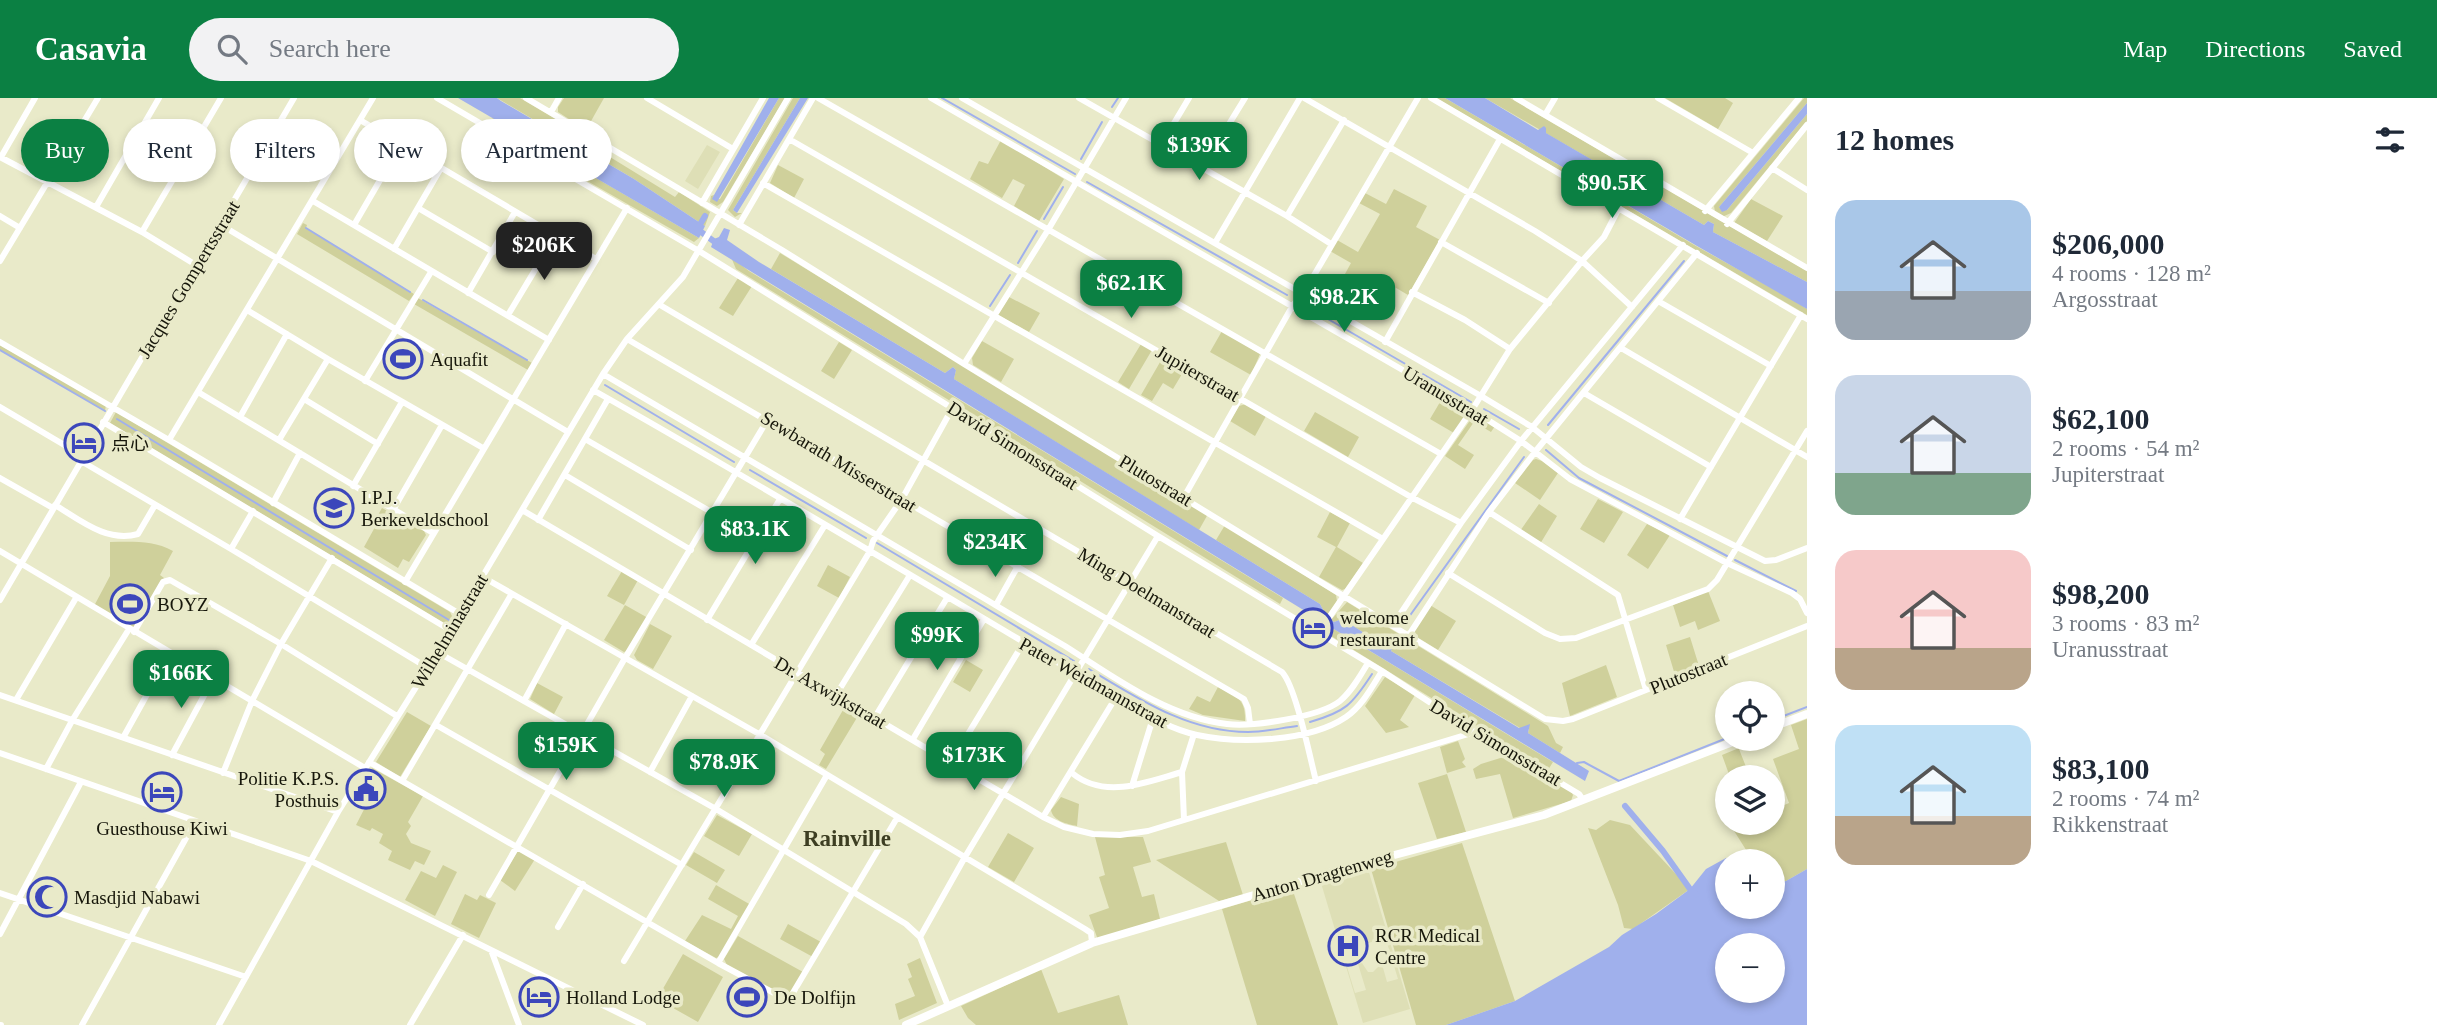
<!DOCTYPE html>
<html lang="en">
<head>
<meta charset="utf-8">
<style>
	:root { --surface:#fff; --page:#f2f2f3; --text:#1f2937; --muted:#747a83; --accent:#0b8043 }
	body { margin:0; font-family:"Times New Roman","Noto Sans SC",serif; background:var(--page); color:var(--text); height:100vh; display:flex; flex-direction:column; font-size:26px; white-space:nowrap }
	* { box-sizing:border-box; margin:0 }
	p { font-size:23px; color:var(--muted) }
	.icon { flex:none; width:38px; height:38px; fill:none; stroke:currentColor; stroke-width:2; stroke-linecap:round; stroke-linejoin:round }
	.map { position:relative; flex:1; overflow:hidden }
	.drawer { display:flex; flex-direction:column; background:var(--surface); width:630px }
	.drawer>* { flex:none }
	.guide { position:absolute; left:21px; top:21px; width:665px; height:63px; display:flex; gap:14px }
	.buttons { position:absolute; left:1715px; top:583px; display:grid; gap:14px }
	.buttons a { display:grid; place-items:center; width:70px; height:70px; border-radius:50%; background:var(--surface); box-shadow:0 4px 10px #0003; font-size:35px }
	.price { position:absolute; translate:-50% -60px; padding:0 16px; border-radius:14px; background:var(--accent); color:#fff; font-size:23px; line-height:46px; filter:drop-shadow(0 2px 4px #0008) }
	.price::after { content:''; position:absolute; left:50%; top:42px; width:21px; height:16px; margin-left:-10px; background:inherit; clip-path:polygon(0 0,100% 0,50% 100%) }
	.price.selected { background:#222; color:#fff }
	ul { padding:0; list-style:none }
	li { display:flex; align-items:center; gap:21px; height:175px; padding:0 28px }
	li span { display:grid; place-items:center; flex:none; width:196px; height:140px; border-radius:21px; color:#555 }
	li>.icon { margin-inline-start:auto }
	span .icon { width:84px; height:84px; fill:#fffc; stroke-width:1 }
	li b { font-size:30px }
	h2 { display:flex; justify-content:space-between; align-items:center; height:84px; padding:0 28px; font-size:30px }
	.chip { padding:0 24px; border-radius:32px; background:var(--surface); box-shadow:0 4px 10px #0003; font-size:24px; line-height:63px }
	.chip.selected { background:var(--accent); color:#fff }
	header { display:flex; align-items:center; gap:42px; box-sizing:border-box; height:98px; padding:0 35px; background:var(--accent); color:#fff }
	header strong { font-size:33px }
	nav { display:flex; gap:38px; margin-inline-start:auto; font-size:24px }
	.search { width:490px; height:63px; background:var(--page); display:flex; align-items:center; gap:18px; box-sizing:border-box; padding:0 24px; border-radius:38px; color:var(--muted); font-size:26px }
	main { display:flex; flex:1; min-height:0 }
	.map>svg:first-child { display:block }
</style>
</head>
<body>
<header>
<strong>Casavia</strong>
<div class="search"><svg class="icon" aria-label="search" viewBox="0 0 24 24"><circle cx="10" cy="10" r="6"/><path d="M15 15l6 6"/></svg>Search here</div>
<nav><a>Map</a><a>Directions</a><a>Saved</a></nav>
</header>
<main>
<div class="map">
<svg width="1807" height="927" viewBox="0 0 1807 927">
	<rect width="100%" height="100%" fill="#e9eac9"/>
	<path fill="#dedfb6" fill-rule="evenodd" d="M707 47 720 54 698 91 685 83Z
		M1368 771 1410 911 1363 925 1321 785ZM1381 841 1383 846 1387 845 1398 881 1387 884 1380 859 1377 860 1379 868 1373 874H1368L1362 865 1358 866 1366 892 1355 895 1344 859 1348 857 1346 852Z"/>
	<path fill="#cfd09b" d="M497 0H520L612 54 610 59 675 99 679 94 710 114 705 128 634 81Z
		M564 0H604L586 32 558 14V9Z
		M779 0H785L723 104 717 108 710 104 711 98 714 97 713 101H720Z
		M793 0H800L733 112 737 115H742L735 119 728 112Z
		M1436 0H1445L1696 148 1797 204 1807 211V217Z
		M1485 0H1510L1807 173V184L1713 134 1714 126 1708 123 1704 127Z
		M1665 0H1725L1733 5 1718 31Z
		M1804 0H1807V5L1719 109 1727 112 1807 16V23L1731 115 1722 119 1715 114 1714 108Z
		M493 20 699 140 694 144 505 36 490 24Z
		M1001 42 1064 81 1039 123 1014 108 1025 87 1013 81 1002 100 970 81 979 63 988 66Z
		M778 67 804 81 794 100 770 85Z
		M1394 91 1427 108 1416 129 1440 142 1408 197 1386 184 1375 205 1340 185 1351 165 1330 153 1337 142 1358 154 1380 116 1359 105 1365 95 1386 106Z
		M1751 101 1783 118 1767 143 1734 125Z
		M303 125 307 127 306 130 414 196 409 203 297 136Z
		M780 155 1208 416 1199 432 954 281 956 272 953 269 945 275 771 171Z
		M731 159 749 173 1283 500 1280 506 736 171Z
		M738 180 752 188 733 218 719 210Z
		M1009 199 1040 215 1029 234 998 217Z
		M418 200 532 265 528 272 414 206Z
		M1222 233 1260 256 1251 277 1210 254Z
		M982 243 1014 261 1001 284 973 267 972 260Z
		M839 244 852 252 834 281 821 273Z
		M1141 246 1152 252 1129 291 1118 284Z
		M0 247 106 307 105 313 0 252Z
		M1163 259 1185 271 1173 291 1163 285 1152 303 1141 297Z
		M1443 299 1463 310 1467 315 1454 335 1430 321Z
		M1246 306 1266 318 1255 338 1230 323 1239 308Z
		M116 314 450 514 453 520 450 526 447 527 439 522 113 327 110 325Z
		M1315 314 1359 339 1348 359 1304 333Z
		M1476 318 1495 328 1491 334 1474 324 1458 347 1474 357 1465 371 1445 358 1471 321Z
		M1536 361 1542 363 1558 375 1540 402 1515 385 1533 362Z
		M1598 401 1623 414 1604 445 1580 431Z
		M1539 406 1557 418 1540 446 1520 433Z
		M382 410 424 433 426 437 409 464 403 461 398 470 364 449 380 420 378 417Z
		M1330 414 1350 425 1337 449 1363 465 1345 491 1342 492 1319 479 1336 449 1317 439Z
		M1647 426 1670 437 1648 471 1627 457Z
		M1225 427 1336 497 1337 503 1327 519 1320 506 1216 442Z
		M110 444C132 444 153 442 173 453L160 477 164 480 133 530 94 508 110 478Z
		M828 467 850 479 839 500 817 488Z
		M622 473 638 482 624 507 607 498Z
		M1708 493 1720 523 1698 532 1695 523 1680 529 1673 507Z
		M1347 504 1548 628 1556 645 1563 649 1560 655 1528 635 1529 631 1520 630 1391 553 1397 541 1385 548 1342 521 1334 524 1331 522Z
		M625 507 648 520 627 553 624 554 604 542Z
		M1430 507 1456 523 1438 552 1412 536Z
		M650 526 672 538 653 571 637 562 634 557Z
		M1327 527 1553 664 1548 672 1323 533Z
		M1690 539 1699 568 1675 577 1666 547Z
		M966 562 983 572 970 594 953 584Z
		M1606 567 1617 599 1570 618 1562 585Z
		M1385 579 1415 597 1400 622 1409 629 1386 635 1365 608Z
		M537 585 563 599 554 616 530 601Z
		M1218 589C1236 599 1246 600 1245 623L1203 617 1189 611 1197 598 1210 604Z
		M847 605 861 613 826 671 819 667 825 656 820 652Z
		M407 614 431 628 400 679 376 664Z
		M1807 621V771L1786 783 1773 786V763H1753L1731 728 1740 725 1773 724V712L1789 705 1773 661 1799 651 1791 627Z
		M1458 643 1465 661 1462 664 1466 669 1447 675 1440 649Z
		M1739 650V651L1750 679H1730L1722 657Z
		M1510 657 1571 693 1573 697 1571 703 1513 720 1500 676 1476 681 1473 671 1481 666Z
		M372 670 423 698 408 724 411 728 406 736 411 745 431 753 424 767 415 763 410 772 388 762 392 753 379 745 383 736 372 730 370 733 356 727 376 688 364 681Z
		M1447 676 1466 734 1437 741 1418 685Z
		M1061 699 1079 706 1077 728C1067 726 1053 723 1051 712Z
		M717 717 752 736 739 758 704 738Z
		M1610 722 1630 727 1690 791 1633 831 1624 830 1618 807 1588 730 1596 732Z
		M1008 735 1034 750 1014 784 988 769Z
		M1095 739H1143L1151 764 1133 769 1142 799 1154 796 1160 821 1098 842 1089 817 1109 810 1099 779 1105 777Z
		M1226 744 1243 797 1219 803 1156 762Z
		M1462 745 1515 903 1446 927H1416L1371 771Z
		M518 753 535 761 515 793 500 782Z
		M694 754 725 772 717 785 686 767Z
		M443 767 457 774 435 818 405 802 421 773 436 780Z
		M716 787 751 807 719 859 716 860 685 843 702 817 731 831 738 818 708 801Z
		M1292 790 1338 927H1257L1222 811Z
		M465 796 477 802 480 797 496 805 479 840 451 826Z
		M788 826 821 844 813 859 780 841Z
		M738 838 803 874 789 898 786 899 727 867 724 861Z
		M683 856 723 879 698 924 657 901Z
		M920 860 937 905 899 922 895 906 915 898 908 881 912 879 907 866Z
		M1041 871 1058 915 1119 897 1128 927H976L968 920 961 908Z"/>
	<path fill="#a0b0ec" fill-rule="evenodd" d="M458 0H497L501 3 634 81 705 128 699 140Z
		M769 0H779L717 104 712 101 714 97Z
		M800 0H808L737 115 733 112Z
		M1445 0H1485L1538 32 1544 28 1546 30V35L1704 127 1708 123 1714 126 1713 134 1807 184V211L1697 148Z
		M1807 5V16L1727 112 1722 114 1719 109Z
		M724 130 730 132 727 142 759 164 945 275 953 269 956 272 954 281 1320 506 1327 519 1323 524 711 149 714 141 719 139Z
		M1342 521 1385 548 1394 539 1397 541 1391 553 1519 630 1530 626 1528 635 1589 673 1585 683 1327 527 1331 522 1334 524Z
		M1726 760 1728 763 1727 808H1773V786L1786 783 1807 771V927H1446L1515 903 1609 849 1622 837 1656 816 1690 791 1706 771ZM1727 847H1773V892H1727Z"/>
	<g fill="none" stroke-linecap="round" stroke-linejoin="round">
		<path stroke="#a0b0ec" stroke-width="2" d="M942 0 1075 76
			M1112 9 1118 0
			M1081 61 1102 24
			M1087 84 1287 197
			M1044 121 1063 89
			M306 130 410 194
			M1018 165 1037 133
			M423 202 527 262
			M1302 206 1471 304
			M990 208 1010 177
			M0 252 105 313
			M605 287 734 364
			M1484 311 1519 331
			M117 321 449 522
			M1548 327 1684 163
			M1546 352 1579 380 1727 458
			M750 372 866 440
			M877 445 1074 563
			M1735 462 1796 493
			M1406 523 1524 359
			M1089 571C1139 601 1188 634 1248 634 1264 634 1281 630 1297 628
			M1773 622 1807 609
			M1310 624C1345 614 1352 607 1372 576
			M1577 665 1584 664 1619 683 1727 640"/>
		<path stroke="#a0b0ec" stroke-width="6" d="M698 130 705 118
			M697 131 719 147
			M1625 708 1663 753 1690 791 1696 796"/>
		<path stroke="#fff" stroke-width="6" d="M437 0 699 153 1158 438 1382 573 1475 634 1579 696 1583 702
			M526 0 782 152 964 266 1545 621 1563 623 1573 621 1807 528
			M647 0 733 51
			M818 0 1441 356
			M931 0 1472 312 1521 343 1570 381 1727 465 1792 495 1800 501 1807 515
			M962 0 1481 298 1532 329 1581 369 1600 380 1765 463 1776 462 1807 450
			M1079 0 1287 118 1331 146
			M1304 0 1535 133 1582 163 1632 209
			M1431 0 1807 221
			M1516 0 1807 170
			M1658 0 1753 55
			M551 14 559 0
			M1545 17 1555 0
			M360 22 596 161
			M789 41 1411 399 1461 425
			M1161 47 1189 0
			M0 59 142 134 196 167
			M1 59 35 0
			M1202 70 1245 0
			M1772 70 1807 92
			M763 85 1383 441
			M313 103 549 242
			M702 105 763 0
			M96 109 159 0
			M418 110 493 154
			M1705 113 1799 0
			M0 118 20 130
			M1287 118 1344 22
			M1727 126 1807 27
			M221 127 568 334
			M354 127 401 46
			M739 127 813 0
			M142 134 221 0
			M1441 144 1549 205
			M1215 145 1300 0
			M394 151 441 70
			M0 163 98 0
			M1412 194 1465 222 1510 251
			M468 195 515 114
			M1658 203 1771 268
			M660 207 1282 574C1296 589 1310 660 1316 683
			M247 212 328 261 483 350
			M508 217 556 137
			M627 241 1244 601 1248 610 1250 626
			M0 244 169 342 460 516
			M1385 244 1500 41
			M1621 250 1807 359
			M964 266 1048 132 1126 0
			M603 276C731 352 860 426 987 502 1013 518 1039 533 1065 548 1114 579 1167 619 1227 626 1252 629 1320 619 1340 603 1352 593 1360 578 1368 565
			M365 283 431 174
			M593 292C733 371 872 454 1010 536 1047 558 1083 580 1120 601 1144 615 1169 631 1197 637 1239 646 1309 644 1346 619 1362 608 1372 589 1382 573
			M198 294 433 435
			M1584 295 1711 369
			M304 301 378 346
			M0 309 83 358
			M240 319 287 236
			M103 324 450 532
			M585 341 713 415
			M169 342 373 0
			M279 342 328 261
			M81 363 231 451 428 570
			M565 377 691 452
			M0 380 53 410
			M353 388 402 304
			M1184 399 1293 207 1303 196 1418 0
			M273 405 300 355
			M55 407C80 422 107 445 138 436L155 407
			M393 412 442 327
			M522 412 1043 719 1064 729 1093 736 1120 737 1148 733 1475 634
			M1489 414 1618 497 1646 592
			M1680 421 1801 217
			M538 422 608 301
			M231 451 253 413
			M0 453 365 670
			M1448 475 1545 535 1560 541 1576 540 1708 491 1717 482 1807 333
			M481 478 759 636 1085 831 1091 835 1092 845
			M405 484 627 110
			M0 502 294 0
			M996 507 1018 468
			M707 522 780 401
			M1393 527 1461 425 1521 343 1683 147
			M134 534 163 484 170 482 281 546 397 618
			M1319 534 1472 312 1510 251 1582 163 1604 139 1619 110
			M1409 537 1489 414 1535 354 1697 155
			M751 547 825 427
			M437 554 716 711 906 826 920 839 948 908
			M0 597 338 714
			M836 597 910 477
			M16 602 76 500
			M524 603 566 526
			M875 619 947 500
			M436 627 682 767
			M124 638 170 555
			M913 641 984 521
			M0 655 311 763 643 927
			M172 657 213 581
			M369 664 718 865 787 902 791 898 897 720
			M951 664 1024 544
			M46 671 73 621 129 531
			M650 674 692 598
			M223 675 252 603 281 546 332 460
			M1072 675C1105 702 1146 684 1182 674
			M402 683 511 497
			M1132 688 1153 620
			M1043 719 1116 599
			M1184 722 1182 674 1194 636
			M0 795 246 879
			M489 797 625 560 768 321
			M558 829 583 786
			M0 836 81 684
			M920 839 965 759 1158 438
			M491 852 519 927
			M624 863 870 453 873 443 902 401 953 309
			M718 865 827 677
			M0 927H1
			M82 927 195 724
			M219 927 338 714 428 570 603 276 627 241 683 179 788 0
			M410 927 463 837"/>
		<path stroke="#fff" stroke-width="8" d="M1773 629 1807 616
			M906 927 1092 845 1342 771 1544 717 1743 640"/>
	</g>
	<defs>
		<g id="stadium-ring" transform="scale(2.0125)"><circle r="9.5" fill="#e9eac9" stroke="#3c47bb" stroke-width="1.5"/><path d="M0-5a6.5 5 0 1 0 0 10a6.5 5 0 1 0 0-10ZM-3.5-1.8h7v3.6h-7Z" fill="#3c47bb"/></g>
		<g id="hotel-ring" transform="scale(2.0125)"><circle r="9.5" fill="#e9eac9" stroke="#3c47bb" stroke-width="1.5"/><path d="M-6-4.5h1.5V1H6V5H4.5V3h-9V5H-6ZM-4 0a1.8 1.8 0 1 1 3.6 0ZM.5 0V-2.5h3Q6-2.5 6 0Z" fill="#3c47bb"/></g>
		<g id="school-ring" transform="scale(2.0125)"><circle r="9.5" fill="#e9eac9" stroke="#3c47bb" stroke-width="1.5"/><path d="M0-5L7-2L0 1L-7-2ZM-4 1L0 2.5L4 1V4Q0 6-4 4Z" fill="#3c47bb"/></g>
		<g id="civic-ring" transform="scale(2.0125)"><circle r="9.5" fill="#e9eac9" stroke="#3c47bb" stroke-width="1.5"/><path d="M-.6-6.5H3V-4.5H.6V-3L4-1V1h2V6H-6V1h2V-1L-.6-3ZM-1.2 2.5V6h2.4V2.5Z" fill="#3c47bb"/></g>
		<g id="mosque-ring" transform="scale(2.0125)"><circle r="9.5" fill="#e9eac9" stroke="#3c47bb" stroke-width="1.5"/><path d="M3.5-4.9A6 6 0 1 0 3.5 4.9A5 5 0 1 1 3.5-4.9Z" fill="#3c47bb"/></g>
		<g id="hospital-ring" transform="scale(2.0125)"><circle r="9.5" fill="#e9eac9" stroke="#3c47bb" stroke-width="1.5"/><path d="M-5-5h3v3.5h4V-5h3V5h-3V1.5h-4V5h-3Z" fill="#3c47bb"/></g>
	</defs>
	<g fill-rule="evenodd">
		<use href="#stadium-ring" x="403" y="261"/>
		<use href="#hotel-ring" x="84" y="345"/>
		<use href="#school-ring" x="334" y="410"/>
		<use href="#stadium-ring" x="130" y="506"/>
		<use href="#hotel-ring" x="1313" y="530"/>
		<use href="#civic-ring" x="366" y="691"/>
		<use href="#hotel-ring" x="162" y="694"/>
		<use href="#mosque-ring" x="47" y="799"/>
		<use href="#hospital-ring" x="1348" y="848"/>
		<use href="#hotel-ring" x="539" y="899"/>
		<use href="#stadium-ring" x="747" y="899"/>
	</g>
	<g text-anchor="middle" stroke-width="7" stroke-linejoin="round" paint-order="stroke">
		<g font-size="19" fill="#16160a" stroke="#e9eac9">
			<text transform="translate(188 181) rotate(-59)" y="7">Jacques Gompertsstraat</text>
			<text transform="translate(1198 275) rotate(30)" y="7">Jupiterstraat</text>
			<text transform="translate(1446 297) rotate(31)" y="7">Uranusstraat</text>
			<text transform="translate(1013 347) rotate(32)" y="7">David Simonsstraat</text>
			<text transform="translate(839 363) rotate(31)" y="7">Sewbarath Misserstraat</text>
			<text transform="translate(1156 382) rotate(31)" y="7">Plutostraat</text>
			<text transform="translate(1147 494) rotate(31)" y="7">Ming Doelmanstraat</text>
			<text transform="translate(449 533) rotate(-59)" y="7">Wilhelminastraat</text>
			<text transform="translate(1688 575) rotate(-22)" y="7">Plutostraat</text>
			<text transform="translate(1094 584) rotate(29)" y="7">Pater Weidmannstraat</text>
			<text transform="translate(831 594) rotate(30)" y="7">Dr. Axwijkstraat</text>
			<text transform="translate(1496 644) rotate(31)" y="7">David Simonsstraat</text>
			<text transform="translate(1322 777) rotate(-16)" y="7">Anton Dragtenweg</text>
		</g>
		<g font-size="19" fill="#16160a" stroke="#e9eac9" text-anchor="start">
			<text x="430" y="268">Aquafit</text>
			<text x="111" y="352">点心</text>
			<text x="361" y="406">I.P.J.<tspan x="361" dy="22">Berkeveldschool</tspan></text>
			<text x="157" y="513">BOYZ</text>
			<text x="1340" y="526">welcome<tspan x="1340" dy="22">restaurant</tspan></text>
			<text x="339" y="687" text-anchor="end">Politie K.P.S.<tspan x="339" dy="22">Posthuis</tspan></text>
			<text x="162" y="737" text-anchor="middle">Guesthouse Kiwi</text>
			<text x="74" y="806">Masdjid Nabawi</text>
			<text x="1375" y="844">RCR Medical<tspan x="1375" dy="22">Centre</tspan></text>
			<text x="566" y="906">Holland Lodge</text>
			<text x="774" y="906">De Dolfijn</text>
		</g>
		<g font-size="23" font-weight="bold" fill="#3d3e22" stroke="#e9eac9">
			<text x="847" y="748">Rainville</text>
		</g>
	</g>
</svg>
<div class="buttons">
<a><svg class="icon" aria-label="locate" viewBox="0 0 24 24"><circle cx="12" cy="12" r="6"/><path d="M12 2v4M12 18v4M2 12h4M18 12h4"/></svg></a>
<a><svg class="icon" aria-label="layers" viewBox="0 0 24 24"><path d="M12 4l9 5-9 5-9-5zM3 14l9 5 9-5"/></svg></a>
<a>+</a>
<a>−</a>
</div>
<b class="price" style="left:1199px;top:84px">$139K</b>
<b class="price" style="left:1612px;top:122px">$90.5K</b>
<b class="price selected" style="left:544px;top:184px">$206K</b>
<b class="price" style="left:1131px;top:222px">$62.1K</b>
<b class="price" style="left:1344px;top:236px">$98.2K</b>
<b class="price" style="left:755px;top:468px">$83.1K</b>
<b class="price" style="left:995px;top:481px">$234K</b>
<b class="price" style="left:937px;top:574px">$99K</b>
<b class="price" style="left:181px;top:612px">$166K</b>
<b class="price" style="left:566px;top:684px">$159K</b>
<b class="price" style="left:974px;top:694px">$173K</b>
<b class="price" style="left:724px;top:701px">$78.9K</b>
<div class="guide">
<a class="chip selected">Buy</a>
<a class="chip">Rent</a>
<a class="chip">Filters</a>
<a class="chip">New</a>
<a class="chip">Apartment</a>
</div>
</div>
<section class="drawer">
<h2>12 homes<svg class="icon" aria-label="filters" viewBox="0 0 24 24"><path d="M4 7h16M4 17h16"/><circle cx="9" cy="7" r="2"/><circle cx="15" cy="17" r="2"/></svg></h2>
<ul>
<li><span style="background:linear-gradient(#a9c7e8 65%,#9aa5b1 0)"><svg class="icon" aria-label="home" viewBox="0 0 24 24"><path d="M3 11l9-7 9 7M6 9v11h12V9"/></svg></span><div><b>$206,000</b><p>4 rooms · 128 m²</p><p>Argosstraat</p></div></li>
<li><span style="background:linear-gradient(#c9d6e8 70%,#7fa58c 0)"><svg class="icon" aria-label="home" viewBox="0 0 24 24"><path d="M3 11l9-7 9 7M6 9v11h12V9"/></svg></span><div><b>$62,100</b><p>2 rooms · 54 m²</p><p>Jupiterstraat</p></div></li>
<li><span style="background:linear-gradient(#f6c9c9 70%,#b9a48a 0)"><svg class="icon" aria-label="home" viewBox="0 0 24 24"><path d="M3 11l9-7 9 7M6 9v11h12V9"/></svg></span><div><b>$98,200</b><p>3 rooms · 83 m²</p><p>Uranusstraat</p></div></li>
<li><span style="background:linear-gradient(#bfe0f5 65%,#b9a48a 0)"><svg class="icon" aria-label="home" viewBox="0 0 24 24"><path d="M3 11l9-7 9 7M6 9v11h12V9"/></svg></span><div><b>$83,100</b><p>2 rooms · 74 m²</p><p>Rikkenstraat</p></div></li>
</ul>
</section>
</main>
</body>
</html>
